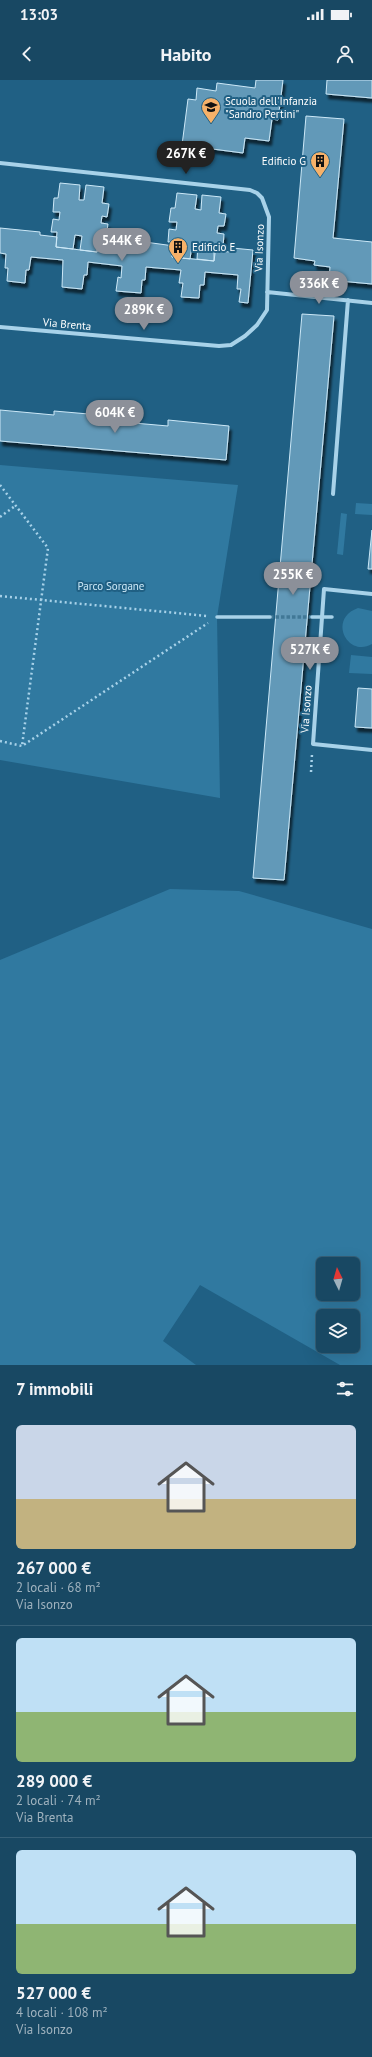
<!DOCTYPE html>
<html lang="it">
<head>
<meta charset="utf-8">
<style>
	:root { --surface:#184863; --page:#214f69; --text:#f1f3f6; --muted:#9fb2be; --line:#366078; --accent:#8c9099 }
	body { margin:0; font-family:"PT Sans",sans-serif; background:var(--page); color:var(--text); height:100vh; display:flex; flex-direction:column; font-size:15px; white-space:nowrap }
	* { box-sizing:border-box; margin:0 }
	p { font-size:13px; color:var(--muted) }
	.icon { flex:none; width:22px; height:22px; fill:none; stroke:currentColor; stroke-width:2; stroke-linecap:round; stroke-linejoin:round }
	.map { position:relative; height:1285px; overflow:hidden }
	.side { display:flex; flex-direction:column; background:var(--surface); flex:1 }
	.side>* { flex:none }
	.needle { width:26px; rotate:355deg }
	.controls { position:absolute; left:316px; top:1177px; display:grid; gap:8px }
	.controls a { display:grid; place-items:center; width:44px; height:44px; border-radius:6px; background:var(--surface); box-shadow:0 4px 16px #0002,0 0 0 1px var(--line); font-size:20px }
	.price { position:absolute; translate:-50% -34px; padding:0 9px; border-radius:14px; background:var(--accent); color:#fff; font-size:13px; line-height:26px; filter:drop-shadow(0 1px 2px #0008) }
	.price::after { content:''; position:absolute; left:50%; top:24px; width:12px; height:9px; margin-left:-6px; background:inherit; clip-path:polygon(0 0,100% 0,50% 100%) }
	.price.on { background:#222; color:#fff }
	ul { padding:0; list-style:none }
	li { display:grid; align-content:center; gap:8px; height:212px; padding:0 16px }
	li+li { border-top:1px solid var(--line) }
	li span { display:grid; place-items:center; height:124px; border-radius:6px; color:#555 }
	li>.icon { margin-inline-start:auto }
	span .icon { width:72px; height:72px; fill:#fffc; stroke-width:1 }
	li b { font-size:17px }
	h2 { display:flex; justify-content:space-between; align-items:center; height:48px; padding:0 16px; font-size:17px }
	.status { display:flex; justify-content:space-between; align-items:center; height:28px; padding:0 20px; background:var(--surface); direction:ltr }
	.status svg { height:11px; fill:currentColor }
	header { display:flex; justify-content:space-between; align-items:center; height:52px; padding:0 16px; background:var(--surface); font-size:18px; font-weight:800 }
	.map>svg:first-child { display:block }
</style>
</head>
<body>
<div class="status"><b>13:03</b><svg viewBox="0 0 49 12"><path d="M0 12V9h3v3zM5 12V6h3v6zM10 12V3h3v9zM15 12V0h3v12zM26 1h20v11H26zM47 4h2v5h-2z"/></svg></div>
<header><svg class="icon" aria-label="back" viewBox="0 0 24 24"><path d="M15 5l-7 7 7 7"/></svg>Habito<svg class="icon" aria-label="person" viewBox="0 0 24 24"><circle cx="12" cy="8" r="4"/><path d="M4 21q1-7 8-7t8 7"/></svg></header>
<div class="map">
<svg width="372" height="1285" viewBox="0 0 372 1285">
	<defs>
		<filter id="shadow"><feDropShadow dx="2.5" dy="4.5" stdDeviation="1" flood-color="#0009"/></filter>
	</defs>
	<rect width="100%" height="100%" fill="#206084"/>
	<path fill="#3079a0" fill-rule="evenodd" d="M0 385 238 405 217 537 220 718 0 680Z
		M356 423 372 424V435L355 434Z
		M341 433 347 434 343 475 337 474Z
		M358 528 372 531V564C348 578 327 539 358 528Z
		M351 575 372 577V594L349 593Z
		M170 809 239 811 372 849V1285H340L200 1205 163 1261 196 1285H0V880ZM323 1184H353V1214H323ZM323 1236H353V1266H323Z"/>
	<path fill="#6299b8" stroke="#cce8f7" filter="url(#shadow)" d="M256 0H283L278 40 272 39 269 61 245 58 243 73 182 65 188 19 196 20 197 8 216 11 217 3 255 8Z
		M327 0H372V18L326 14Z
		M306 36 344 39 333 158 372 162V204L329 200 330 187 314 185 315 181 294 178Z
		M60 103 80 105 79 120H84L86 105 104 107 102 123 109 124 107 137 102 136 101 143 108 144 106 157 99 156 97 172 80 170 82 156 75 155 73 169 56 167 57 152H51L53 139 59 140 60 132H53L54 118H58Z
		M177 113 197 115 195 129 201 130 202 115 221 117 219 133 226 134 224 146H218L217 153 224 154 223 167 216 166 214 181 197 179 198 166 192 165 190 179 172 177 174 162H168L169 149 176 150 177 142H169L171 128H175Z
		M0 148 40 152V155L57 157 56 167 97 172 98 159 116 161V158L174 166 172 177 214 181V171L231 172 232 168 253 170 248 223 239 222 241 209H237L238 195 205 192 204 205H200L199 218 181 217 183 203H179L181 190 146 187 145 200H142L141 213 116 211 118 197 121 198 122 186 88 182 87 195H84L82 209 62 207 63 180 31 177 29 190H26L25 203 7 201 8 188H5L6 174 0 173Z
		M302 234 334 236 284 800 253 798Z
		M0 330 54 335V331L112 336 111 341 168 346V340L229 346 226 380 0 361Z
		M372 450V489H368Z
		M358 608 372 609V648L355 647Z"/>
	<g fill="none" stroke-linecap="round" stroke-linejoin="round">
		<path stroke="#417896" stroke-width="3.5" stroke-dasharray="3.5 2" stroke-linecap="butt" d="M270 537H312"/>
		<path stroke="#a8d2e9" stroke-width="2.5" stroke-dasharray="2 3" stroke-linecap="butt" d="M0 405 48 468 22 666
			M0 437 15 426
			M0 516 207 536
			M0 661 22 666 208 543
			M311 692 312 674"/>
		<path stroke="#a8d2e9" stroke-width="3.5" d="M217 537H270
			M312 537H332"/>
		<path stroke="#a8d2e9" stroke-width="4" d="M0 83 250 110 257 113 262 118 269 137 267 230 257 245 245 256 231 265 219 266 0 247
			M267 212 372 223
			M333 414 348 220
			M372 514 324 509 313 664 372 670"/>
	</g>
	<defs>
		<g id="school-pin" transform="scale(1)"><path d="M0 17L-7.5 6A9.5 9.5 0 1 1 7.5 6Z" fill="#f6b169" stroke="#206084"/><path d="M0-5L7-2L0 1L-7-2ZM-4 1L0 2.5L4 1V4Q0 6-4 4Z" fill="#111"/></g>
		<g id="building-pin" transform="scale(1)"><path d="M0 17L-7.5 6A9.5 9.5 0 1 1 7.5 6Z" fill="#f6b169" stroke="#206084"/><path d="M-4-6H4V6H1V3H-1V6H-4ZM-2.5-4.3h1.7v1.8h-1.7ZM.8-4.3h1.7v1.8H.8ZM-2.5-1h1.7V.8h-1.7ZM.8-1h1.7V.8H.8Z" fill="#111"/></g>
	</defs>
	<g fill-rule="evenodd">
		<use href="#school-pin" x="211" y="27"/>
		<use href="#building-pin" x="320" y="81"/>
		<use href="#building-pin" x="178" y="167"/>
	</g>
	<g text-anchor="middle" stroke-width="4" stroke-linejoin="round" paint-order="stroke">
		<g font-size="11" fill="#fff" stroke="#206084" text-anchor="start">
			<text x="225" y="25">Scuola dell'Infanzia<tspan x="225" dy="13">"Sandro Pertini"</tspan></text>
			<text x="306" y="85" text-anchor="end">Edificio G</text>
			<text x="192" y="171">Edificio E</text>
		</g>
		<g font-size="11" fill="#fff" stroke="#206084">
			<text transform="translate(259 168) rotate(-88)" y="4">Via Isonzo</text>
			<text transform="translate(67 244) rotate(5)" y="4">Via Brenta</text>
			<text transform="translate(306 629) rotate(-86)" y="4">Via Isonzo</text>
		</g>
		<g font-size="11" fill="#cce8f7" stroke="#206084">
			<text x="111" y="510">Parco Sorgane</text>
		</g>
	</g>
</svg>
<div class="controls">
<a><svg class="needle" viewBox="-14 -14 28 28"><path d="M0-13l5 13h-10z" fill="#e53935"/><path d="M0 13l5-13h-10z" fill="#9fb2be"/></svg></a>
<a><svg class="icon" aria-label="layers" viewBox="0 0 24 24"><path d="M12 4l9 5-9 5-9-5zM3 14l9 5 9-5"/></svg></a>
</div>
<b class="price on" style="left:186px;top:95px">267K €</b>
<b class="price" style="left:122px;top:182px">544K €</b>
<b class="price" style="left:319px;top:225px">336K €</b>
<b class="price" style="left:144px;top:251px">289K €</b>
<b class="price" style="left:115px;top:354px">604K €</b>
<b class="price" style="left:293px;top:516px">255K €</b>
<b class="price" style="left:310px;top:591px">527K €</b>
</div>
<section class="side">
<h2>7 immobili<svg class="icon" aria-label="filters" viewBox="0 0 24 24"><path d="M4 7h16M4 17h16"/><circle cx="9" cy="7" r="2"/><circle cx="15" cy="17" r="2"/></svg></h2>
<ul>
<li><span style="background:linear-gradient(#c9d6e8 60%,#c2b280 0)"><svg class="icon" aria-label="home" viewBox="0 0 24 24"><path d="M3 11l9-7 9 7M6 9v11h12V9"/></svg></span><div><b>267 000 €</b><p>2 locali · 68 m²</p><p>Via Isonzo</p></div></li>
<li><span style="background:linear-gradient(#bfe0f5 60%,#8fb573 0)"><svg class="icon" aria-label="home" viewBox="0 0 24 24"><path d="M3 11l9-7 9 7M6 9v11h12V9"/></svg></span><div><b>289 000 €</b><p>2 locali · 74 m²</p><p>Via Brenta</p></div></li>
<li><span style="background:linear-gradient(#bfe0f5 60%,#8fb573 0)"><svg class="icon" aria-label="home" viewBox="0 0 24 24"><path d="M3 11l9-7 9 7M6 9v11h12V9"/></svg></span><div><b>527 000 €</b><p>4 locali · 108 m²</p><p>Via Isonzo</p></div></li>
</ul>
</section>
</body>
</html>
